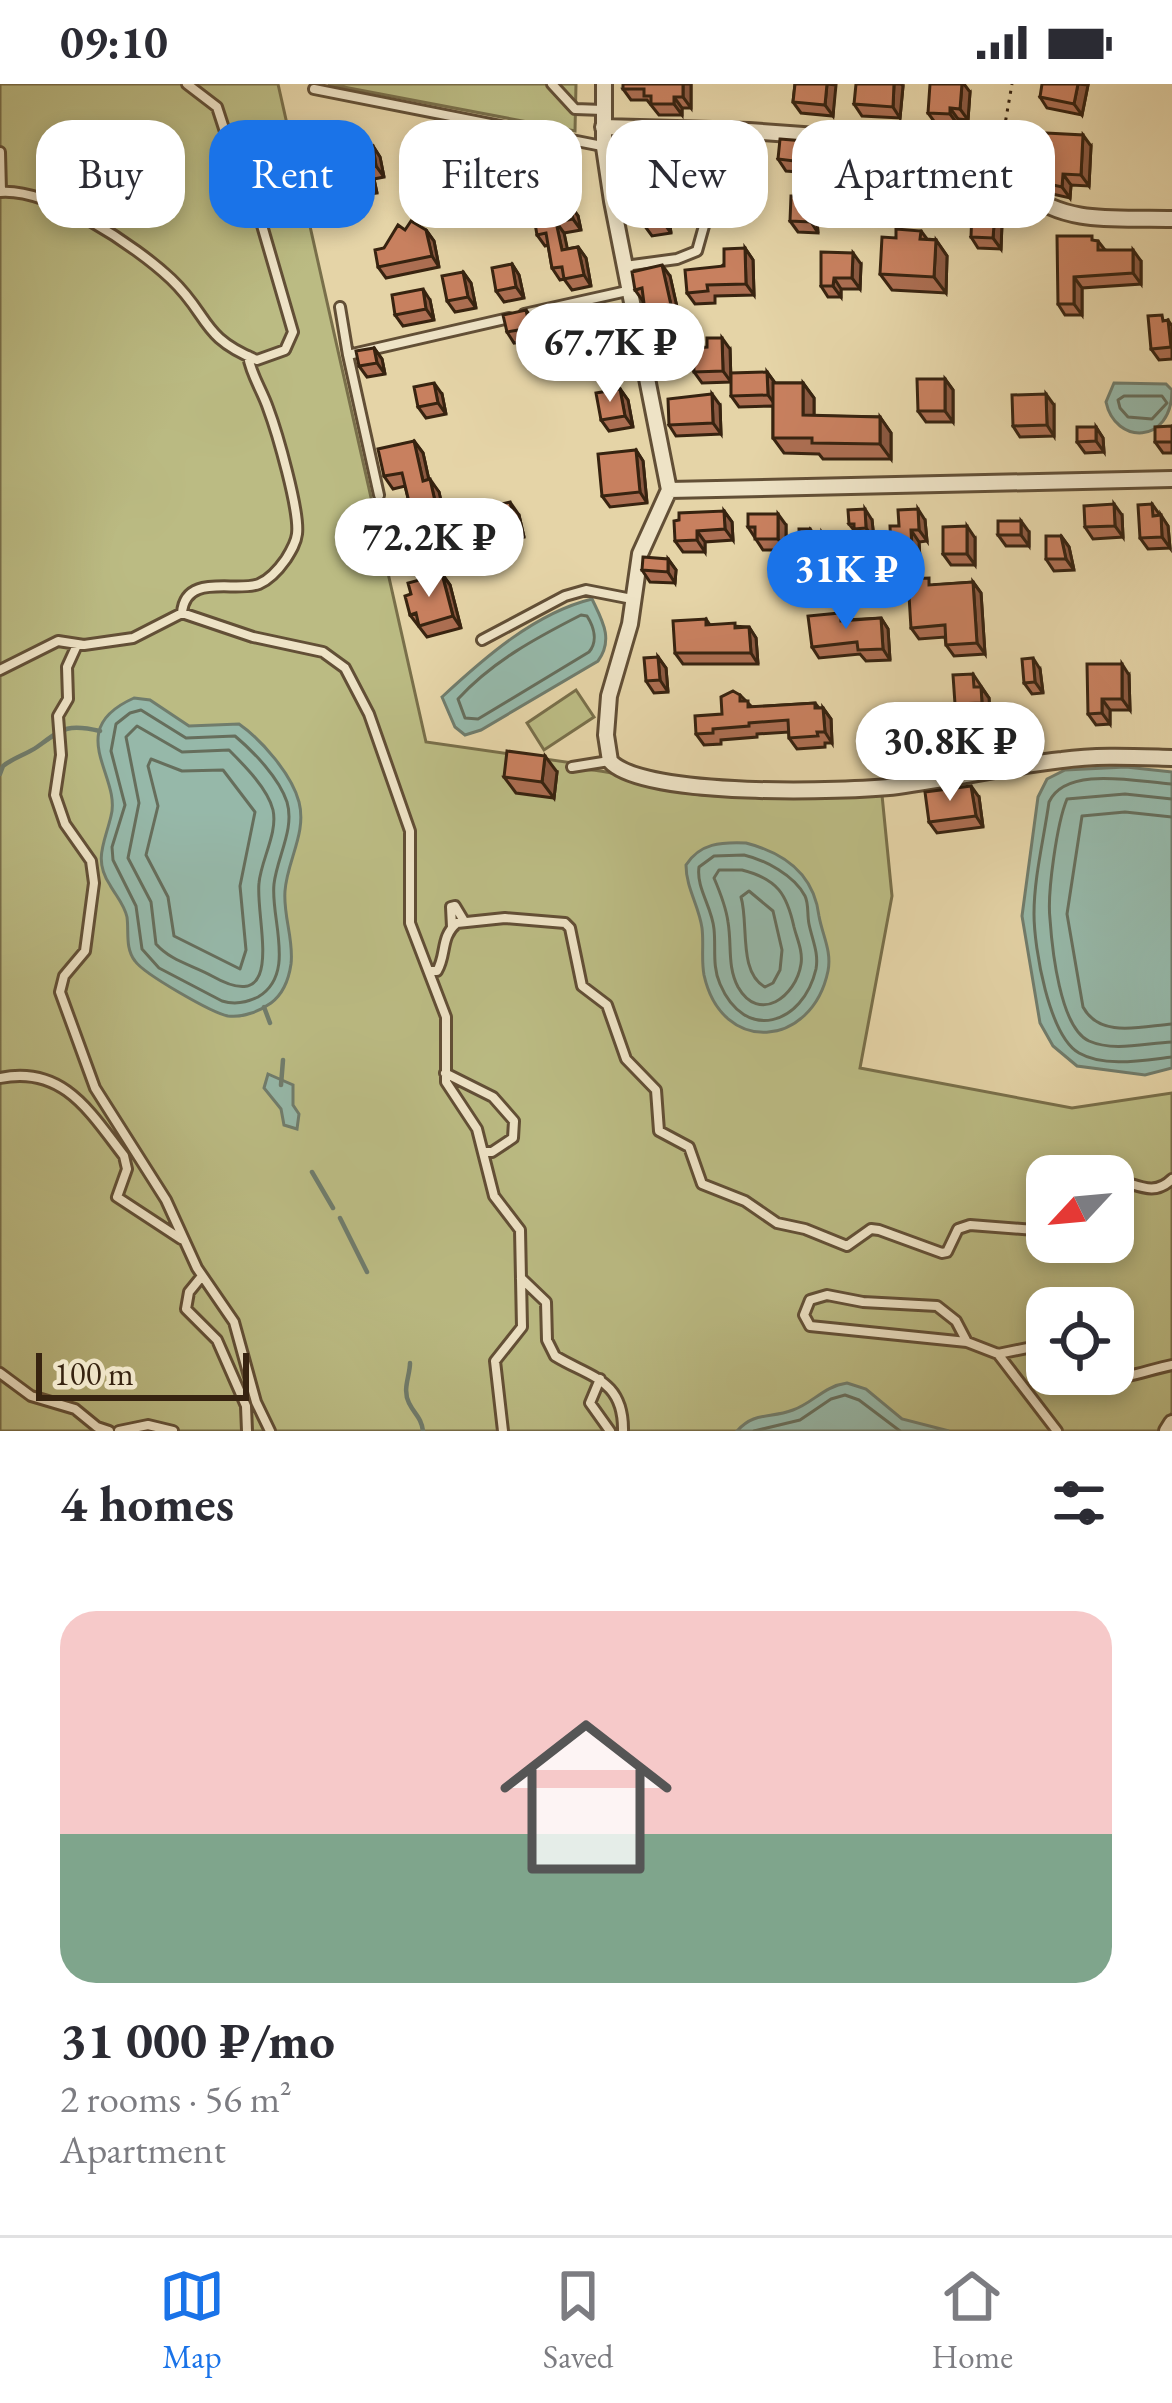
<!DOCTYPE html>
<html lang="en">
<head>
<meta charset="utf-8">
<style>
	:root { --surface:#fff; --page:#f7f7f7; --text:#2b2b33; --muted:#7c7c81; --line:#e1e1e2; --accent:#1a73e8 }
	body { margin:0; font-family:"EB Garamond",serif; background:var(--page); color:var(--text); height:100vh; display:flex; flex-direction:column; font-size:45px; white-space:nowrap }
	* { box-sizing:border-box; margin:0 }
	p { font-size:39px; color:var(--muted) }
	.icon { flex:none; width:66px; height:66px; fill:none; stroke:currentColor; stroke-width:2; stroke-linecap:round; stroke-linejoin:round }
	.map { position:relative; height:1347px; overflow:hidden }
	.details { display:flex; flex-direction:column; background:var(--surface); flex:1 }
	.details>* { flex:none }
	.top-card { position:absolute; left:36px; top:36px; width:1101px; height:108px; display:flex; gap:24px }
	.needle { width:78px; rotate:244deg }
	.fabs { position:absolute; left:1026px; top:1071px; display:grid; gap:24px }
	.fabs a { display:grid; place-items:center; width:108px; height:108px; border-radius:24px; background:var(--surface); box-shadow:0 6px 18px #0003; font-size:60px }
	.scale { position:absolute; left:36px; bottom:30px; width:213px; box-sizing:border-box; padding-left:12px; border:6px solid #372310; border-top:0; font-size:33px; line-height:42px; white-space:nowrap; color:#372310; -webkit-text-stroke:9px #eee3c6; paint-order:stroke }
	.price { position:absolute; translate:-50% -102px; padding:0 27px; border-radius:42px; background:#fff; color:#222; font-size:39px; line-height:78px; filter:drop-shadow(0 3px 6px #0008) }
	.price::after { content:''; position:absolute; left:50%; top:72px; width:36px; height:27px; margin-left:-18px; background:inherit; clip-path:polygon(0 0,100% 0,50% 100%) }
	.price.active { background:var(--accent); color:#fff }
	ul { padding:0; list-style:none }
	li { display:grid; align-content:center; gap:24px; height:636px; padding:0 60px }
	li span { display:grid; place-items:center; height:372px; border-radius:36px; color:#555 }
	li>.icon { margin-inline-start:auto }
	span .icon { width:216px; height:216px; fill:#fffc; stroke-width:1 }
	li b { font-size:51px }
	h2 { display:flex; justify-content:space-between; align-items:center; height:144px; padding:0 60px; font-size:51px }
	.tag { padding:0 42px; border-radius:36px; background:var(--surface); box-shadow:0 6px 18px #0003; font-size:42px; line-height:108px }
	.tag.active { background:var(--accent); color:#fff }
	.status { display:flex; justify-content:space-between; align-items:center; height:84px; padding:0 60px; background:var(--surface); direction:ltr }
	.status svg { height:33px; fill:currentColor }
	.dock { display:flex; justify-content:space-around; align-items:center; height:168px; border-top:3px solid var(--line); background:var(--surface); font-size:33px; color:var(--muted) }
	.dock a { display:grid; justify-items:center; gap:6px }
	.dock .active { color:var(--accent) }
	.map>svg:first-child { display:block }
</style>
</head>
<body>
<div class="status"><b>09:10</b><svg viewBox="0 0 49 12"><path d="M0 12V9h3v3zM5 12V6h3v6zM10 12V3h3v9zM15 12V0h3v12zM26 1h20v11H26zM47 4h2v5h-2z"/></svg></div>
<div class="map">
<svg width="1172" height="1347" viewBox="0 0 1172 1347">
	<rect width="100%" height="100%" fill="#e5d4a7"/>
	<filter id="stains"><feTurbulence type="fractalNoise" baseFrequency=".00167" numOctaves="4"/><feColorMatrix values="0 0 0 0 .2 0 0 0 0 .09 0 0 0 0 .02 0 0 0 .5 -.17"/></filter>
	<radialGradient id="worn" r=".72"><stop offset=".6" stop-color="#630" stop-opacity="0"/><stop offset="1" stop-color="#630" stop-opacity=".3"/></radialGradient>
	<path fill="#bbbb83" stroke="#796f4a" stroke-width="3" fill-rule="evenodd" d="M0 0H278L426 658 573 679V686C615 682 659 708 702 711 762 715 822 711 882 711L892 812 860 984 1072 1024 1172 1009V1328L1164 1347H0ZM1047 1092H1113V1158H1047ZM1047 1224H1113V1290H1047Z
		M328 0H576L575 47Z
		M576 606 594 633 544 666 527 639Z"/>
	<path fill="#96b8a9" stroke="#707c6c" stroke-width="3" d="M1114 299 1166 300 1172 306C1172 361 1115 361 1106 318Z
		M592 515C602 536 614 555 598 577L481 646 465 651 455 643 442 613C484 574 535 529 592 515Z
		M134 614 150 616 189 642 239 640C262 656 292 691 299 718 307 749 287 777 285 807 283 832 294 855 291 880 289 894 283 910 271 919 260 927 242 934 228 932 212 929 144 890 135 877 125 864 129 848 127 833 124 820 116 812 110 801 93 776 105 758 111 732 122 692 62 646 134 614Z
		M1126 683 1172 688V984L1145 991 1077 982 1053 962 1040 939 1022 832 1038 713 1047 695 1065 686Z
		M746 759C785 769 814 791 819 832 822 850 832 867 828 887 812 964 722 972 704 891 701 875 704 860 702 844 699 822 686 804 686 781 700 759 721 758 746 759Z
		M268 990 293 1001V1021L299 1030 297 1045 284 1041 281 1025 264 1004Z
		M847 1299 866 1305 902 1335 949 1347H737C755 1327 770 1335 793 1326 813 1319 824 1302 847 1299Z"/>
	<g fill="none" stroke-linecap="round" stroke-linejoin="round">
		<path stroke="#666e5c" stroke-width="3" d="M1124 312H1162L1167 319 1152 335 1128 333 1120 324 1118 316Z
			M581 531 587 532C594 543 598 557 589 568L478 635 465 634 458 615C493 577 536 554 581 531Z
			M141 626 186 654 235 652C254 668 279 694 287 718 295 745 277 773 274 800 270 834 297 890 258 913 246 919 235 921 222 917L159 884 142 865 136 822 113 776 112 763 125 721 111 667 116 640 130 629Z
			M137 642 182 668 229 666C244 681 268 705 273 726 278 749 261 776 259 799 255 835 288 935 212 892 192 881 171 877 156 860L151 818 128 774 139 719 126 653Z
			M151 675 182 687 223 686 255 728 240 802 246 866 240 885 174 852 168 813 146 771 158 722 148 682Z
			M1172 700C1138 698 1066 681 1049 718 1044 754 1034 793 1034 830 1034 864 1049 952 1079 969 1105 984 1145 976 1172 973
			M1172 715 1125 710 1067 715C1057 739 1047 809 1050 835 1052 864 1060 944 1089 957 1114 968 1146 959 1172 958
			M1172 733 1125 728 1082 732 1067 830 1083 923C1100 955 1143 942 1172 940
			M744 771C765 776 794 791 805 812 809 820 807 831 809 840 812 855 819 869 816 885 803 941 745 959 720 900 712 882 716 864 714 845 712 823 696 804 699 783L714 772Z
			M742 786C778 795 787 811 794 843 797 855 803 867 801 880 796 913 759 940 738 903 727 882 732 861 728 838 726 823 720 808 714 794L719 786Z
			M749 807 773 827 782 866 780 886 773 899 765 903C738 888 749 840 741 813Z
			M754 1347 800 1336 831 1315 845 1311 859 1316 900 1347"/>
		<path stroke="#707c6c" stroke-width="4.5" d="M0 690 3 682C13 674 27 670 37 663 62 645 67 639 100 647
			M264 923 270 939
			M281 1001 283 976
			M312 1088 333 1124
			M340 1134 367 1188
			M410 1279C410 1292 402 1305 409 1319 415 1331 421 1333 423 1347"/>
		<g stroke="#624f36" stroke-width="14">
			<path id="service" d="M552 0 575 25 603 26
				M314 5 602 62
				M0 68 1 107
				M0 108C50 104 136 162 171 195 210 232 200 253 257 276L285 266 293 248 259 131 254 94 231 66 217 23 187 0
				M625 182 677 175 697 167 704 142V47
				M340 223 348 271
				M524 230 627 207
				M379 411 348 271 509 234
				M182 529C185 488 236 509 259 500 271 495 279 485 286 475 291 467 296 459 297 450 300 427 277 348 268 324 262 306 251 291 248 272
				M482 556 565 512 586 506 632 515
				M77 561 67 583 68 615 58 632 61 671 55 711 65 740 91 777 94 799 85 867 64 892 60 908 95 1004 166 1116 197 1184 234 1238 256 1318 270 1347
				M0 586 58 557 84 561 133 554 182 529 253 553 323 568 345 584 369 630 410 747V839L446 933V998L477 1045 494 1112 520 1146 522 1243 495 1277 503 1347
				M572 683 609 677
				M452 843 451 823 455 822 464 837
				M431 887H437C447 870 440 853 457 839L505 834 565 839 570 844 582 902 607 921 626 975 656 1006 659 1047 689 1063 702 1100 745 1117 777 1139 805 1145 847 1162 871 1145 879 1146 942 1169 947 1168 958 1145 970 1141 1047 1147
				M445 989 493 1013 514 1037 513 1054 492 1068H484
				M0 994C63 981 90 1028 124 1072L127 1085 117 1113 181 1155
				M1113 1095C1136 1099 1153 1114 1172 1095
				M202 1192 189 1208 186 1225 217 1256 246 1322 247 1347
				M521 1194 546 1218 547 1256 555 1272C589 1293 624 1295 623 1347
				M967 1258 956 1237 937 1222 863 1218 827 1211 810 1216 804 1231 810 1242 967 1258 998 1270 1047 1260
				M998 1270 1057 1347
				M0 1289 31 1312 75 1325 97 1343 109 1347
				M1072 1290C1103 1305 1141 1287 1172 1281
				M600 1295 590 1319 610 1347
				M119 1347 148 1341 173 1347"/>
		</g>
		<g stroke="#624f36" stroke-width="20">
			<path id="minor" d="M604 0V63L612 117 669 406 640 470 630 540 609 612 606 651 610 677C642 714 847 708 898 702 953 695 1007 682 1062 676 1098 671 1135 673 1172 674
				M603 43 749 47 970 63C1004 74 1004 86 1028 108 1065 142 1125 133 1172 135
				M669 406 1172 395
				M1167 1347 1172 1339"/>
		</g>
		<path stroke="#372310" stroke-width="3" stroke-dasharray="3 6" stroke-linecap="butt" d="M1001 63 1012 0"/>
		<use href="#service" stroke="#eee3c6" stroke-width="8"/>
		<use href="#minor" stroke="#eee3c6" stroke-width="14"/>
	</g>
	<path fill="#ac6e52" stroke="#372310" stroke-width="3" d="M691 0V24H682V31H659L647 16H631L623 5Z
		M795 0H835L833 32 801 29 793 18Z
		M1088 1 1082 31 1047 24 1040 13Z
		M903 2 900 34 862 32 854 20Z
		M970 8 968 36 958 35V41L936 40 928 29Z
		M472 52 498 61 506 121 472 128 464 117Z
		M746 58 754 69V83H736L728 72Z
		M373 62 380 73 384 93 374 95 377 109 356 112 349 101 353 85Z
		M807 62 817 73 816 86 810 89 786 87 778 75Z
		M1091 62 1089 102 1071 101 1070 114 1052 110 1044 99Z
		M912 70 920 81 916 103 890 99 883 87Z
		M570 121 578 132 581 146 564 149 567 165 578 163 586 174 591 202 572 206 564 195 560 196 552 184 548 161 545 162 537 151Z
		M816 124 818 149 798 148 790 137Z
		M668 128 671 149 652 152 644 141Z
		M1002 139 1001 165 978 164 971 153Z
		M405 146H426L434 157 439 183 386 194 378 183 384 164Z
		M921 147 927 155 936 156 947 172 946 209 892 206 880 190 896 154Z
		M1095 157H1098L1105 166 1141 177V200L1082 204V231H1065L1058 220Z
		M745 164 753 176 754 211 715 212V219L695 220 687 209Z
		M512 180 519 191 524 214 504 218 496 207Z
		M861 180 860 205H841V213H828L821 202Z
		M463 188 471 199 476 224 455 228 447 217Z
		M670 192 683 250 654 254 647 243 643 217 635 206Z
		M430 216 434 236 403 242 395 231Z
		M1168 236 1172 242V275L1159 276 1151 265 1167 237Z
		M534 237 538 255 514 259 507 248Z
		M374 264 382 275 385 290 367 293 359 282Z
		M730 265 731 298 702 299 694 288Z
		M767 288 775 299H803L814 314V332L880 333 891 349V375H823L819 370 784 369 773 354V322L739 323 731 312Z
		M945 295 953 306V338H926L918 327Z
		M620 305 628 316 633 343 609 347 601 336Z
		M442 310 446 330 426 334 418 323Z
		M720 321 721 350 676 352 669 341Z
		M1054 321V352L1020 353 1013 342Z
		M1172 342V369H1163L1155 358Z
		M1096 343 1103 354 1104 368 1085 369 1077 358Z
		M414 357 423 369 429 396 439 408 444 433 519 431 524 453 483 462 484 469 461 474 451 458 426 463 417 451 405 402 393 405 384 392Z
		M636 366 643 377 647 419 610 423 602 412Z
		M1152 420 1168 442 1170 464 1148 465 1140 454Z
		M724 427 732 438 733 456 705 458V468H683L675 457Z
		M1122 431 1123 453 1093 455 1085 443Z
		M872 436 874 455 862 456 849 440Z
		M925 436 927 457 919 458 920 475 899 476 891 465 899 442Z
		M786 441V466H763L748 443Z
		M810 445 814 450 829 460 831 488 815 489 800 467Z
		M1029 448V462H1006L998 451Z
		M1061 452 1069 463 1074 486 1054 487 1046 475Z
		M975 454V481H951L943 470Z
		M668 475 676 486 675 499 650 498 642 486Z
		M442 490 450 501 461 544 427 553 410 531 411 510Z
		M973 498 981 509 985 570 954 572 946 561 945 553 919 555 911 544 934 501Z
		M881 534 888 545 890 576 866 577 860 570 819 574 812 563 845 536Z
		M706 535 710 541 749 543 756 554 758 580H683L675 569Z
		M658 573 666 584 668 608 654 609 646 597Z
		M1040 585 1043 609 1032 610 1024 599Z
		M973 590 989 614 990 630 962 631 955 620Z
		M1129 591 1130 626H1110V640L1096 641 1088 630Z
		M740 611 752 623 815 619 819 624H823L831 635 832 659H825V663L797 665 789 654V648L757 650V653L721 656V660L704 661 696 650 722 630Z
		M557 688 554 714 516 709 504 693Z
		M979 713 983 743 937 749 929 738Z"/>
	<path fill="#8c5a42" stroke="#372310" stroke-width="3" d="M683 0H691V24L683 13Z
		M827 0 836 1 833 32 825 21Z
		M894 0H901L903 2 900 34 893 23Z
		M962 0H964L970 8 968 36 960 25Z
		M1078 0 1088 1 1082 31 1074 20Z
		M674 13 682 24V31L674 20Z
		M950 24 958 35V41L950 30Z
		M490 50 498 61 506 121 498 110Z
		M1083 51 1091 62 1089 102 1081 91Z
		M804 57 817 73 816 86 808 75Z
		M746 58 754 69V83L746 72Z
		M373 62 380 73 384 93 376 82Z
		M912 70 920 81 916 103 908 92Z
		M366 84 374 95 377 109 369 98Z
		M1063 90 1071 101 1070 114 1062 103Z
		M809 112 816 124 818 149 811 138Z
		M660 117 668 128 671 149 663 138Z
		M570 121 578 132 581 146 573 135Z
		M995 128 1002 139 1001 165 993 154Z
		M556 138 564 149 570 177 562 166Z
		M426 146 434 157 439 183 432 172Z
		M936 156 947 172 946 209 934 193Z
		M578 163 586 174 591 202 584 191Z
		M745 164 753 176 754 211 746 200Z
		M1133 166 1141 177V200L1133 189Z
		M853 169 861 180 860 205 852 194Z
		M512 180 519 191 524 214 516 203Z
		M662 181 670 192 683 250 675 239Z
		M463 188 471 199 476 224 468 213Z
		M1074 193 1082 204V231L1074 220Z
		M834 194 841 205V213L833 202Z
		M423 205 430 216 434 236 426 225Z
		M526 226 534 237 538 255 530 244Z
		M722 254 730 265 731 298 723 287Z
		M374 264 382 275 385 290 377 279Z
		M767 288 775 299 776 322 768 311Z
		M945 295 953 306V338L945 327Z
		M434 299 442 310 446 330 438 319Z
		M803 299 814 314V347L803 331Z
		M620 305 628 316 633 343 625 332Z
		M712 310 720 321 721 350 713 339Z
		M1046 310 1054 321V352L1047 341Z
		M880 333 891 349V375L880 360Z
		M1096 343 1103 354 1104 368 1096 357Z
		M414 357 423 369 432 410 423 397Z
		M636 366 643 377 647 419 640 408Z
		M430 395 439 408 448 447 439 435Z
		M510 418 519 431 524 453 515 440Z
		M1114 420 1122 431 1123 453 1115 442Z
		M865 425 872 436 874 455 866 444Z
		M918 425 925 436 927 457 919 446Z
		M724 427 732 438 733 456 725 445Z
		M778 430 786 441V466L778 455Z
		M1161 431 1168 442 1170 464 1162 453Z
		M1021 437 1029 448V462L1021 451Z
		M967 442 975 454V481L967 470Z
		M911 446 919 458 920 475 912 464Z
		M697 447 705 458V468L697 456Z
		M822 449 829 460 831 488 823 477Z
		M1061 452 1069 463 1074 486 1066 475Z
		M668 475 676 486 675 499 668 488Z
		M442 490 450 501 461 544 453 532Z
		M973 498 981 509 985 570 977 559Z
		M881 534 888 545 890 576 883 565Z
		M749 543 756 554 758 580 751 569Z
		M658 573 666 584 668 608 660 596Z
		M1033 574 1040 585 1043 609 1035 598Z
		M1122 580 1129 591 1130 626 1122 615Z
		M981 603 989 614 990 630 982 619Z
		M1102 615 1110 626V640L1102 629Z
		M823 624 831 635 832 659 825 648Z
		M545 672 557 688 554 714 542 698Z
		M971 702 979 713 983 743 976 732Z"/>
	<path fill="#c8805f" stroke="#372310" stroke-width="3" d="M623 0H683V13H674V20H651V12H644V5H623Z
		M795 0H827L825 21 793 18Z
		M856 0H894L893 23 854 20Z
		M930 0H962L960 25 950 24V30L928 29Z
		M1042 0H1078L1074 20 1040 13Z
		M468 47 469 53 490 50 498 110 464 117 455 48Z
		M1046 49 1083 51 1081 91 1063 90 1062 103 1044 99Z
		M780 55 804 57V62H809L808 75 802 78 778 75Z
		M728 58H746V72H728Z
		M373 62 376 82 366 84 369 98 349 101 346 87 353 85 350 66Z
		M886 66 912 70 908 92 883 87Z
		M791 112H809L811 138 790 137Z
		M660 117 663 138 644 141 641 120Z
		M570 121 573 135 556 138 562 166 578 163 584 191 564 195 562 183 552 184 546 149 537 151 533 128Z
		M972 126 995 128 993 154 971 153Z
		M411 137 426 146 432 172 378 183 375 166 384 164 398 141 405 146Z
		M896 145 921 147 920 155 936 156 934 193 880 190 882 153 896 154Z
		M1057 152H1092V156L1098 157V166H1133V189L1074 193V220H1058Z
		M745 164 746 200 707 201 708 207 687 209 685 186 724 182V165Z
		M821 168 853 169 852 194H834L833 202H821Z
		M512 180 516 203 496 207 492 184Z
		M662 181 675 239 647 243 642 204 635 206 632 188Z
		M463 188 468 213 447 217 442 192Z
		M423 205 426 225 395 231 392 211Z
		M526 226 530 244 507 248 503 231Z
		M1162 231 1163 237 1168 236 1171 263 1151 265 1148 232Z
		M707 254H722L723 287 694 288 693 264 707 263Z
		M374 264 377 279 359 282 356 267Z
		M767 288 768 311 731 312V289Z
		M917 295H945V327H918Z
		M434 299 438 319 418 323 414 303Z
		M773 299H803V331L880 333V360L812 359V354H773Z
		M620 305 625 332 601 336 596 309Z
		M712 310 713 339 669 341 668 315Z
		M1046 310 1047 341 1013 342 1012 311Z
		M1172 342V358H1155V343Z
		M1077 343H1096V357L1077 358Z
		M414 357 423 397 430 395 439 435 510 418 515 440 474 450 475 456 452 462 448 444 417 451 402 389 384 392 378 365Z
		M636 366 640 408 602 412 598 370Z
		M1114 420 1115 442 1085 443 1084 422Z
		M1152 420 1153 432 1161 431 1162 453 1140 454 1138 421Z
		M865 425 866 444 854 445V440H849L848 426Z
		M918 425 919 446H911L912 464 891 465 890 442H899L898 426Z
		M724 427 725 445 697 447V456L675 457 674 437 679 436V429Z
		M748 430H778V455H755V443H748Z
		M998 437H1021V451H998Z
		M967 442V470H943V443Z
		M799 445H810V450L822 449 823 477 807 478V467H800Z
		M1046 452H1061L1066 475H1046Z
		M643 473 668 475V488L642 486Z
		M442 490 453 532 419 542 416 529 410 531 405 512 411 510 408 499Z
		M929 494V501L973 498 977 559 946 561 945 541 911 544 908 495Z
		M840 529 841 537 881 534 883 565 858 566 857 558 812 563 808 532Z
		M706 535V541L735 539V544L749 543 751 569H675L673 537Z
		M658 573 660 596 646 597 644 574Z
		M1033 574 1035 598 1024 599 1022 575Z
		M1087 580H1122V615H1102V629L1088 630Z
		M973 590 974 603H981L982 619 955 620 953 591Z
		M733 607 740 611V617H748V623L815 619V624H823L825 648H817L818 652 789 654 788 636 749 639V642L713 645V649L696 650 695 632 722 630 721 613Z
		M507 667 545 672 542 698 504 693Z
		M971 702 976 732 929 738 925 708Z"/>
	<rect width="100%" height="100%" filter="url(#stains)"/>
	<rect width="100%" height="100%" fill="url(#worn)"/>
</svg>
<div class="fabs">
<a><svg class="needle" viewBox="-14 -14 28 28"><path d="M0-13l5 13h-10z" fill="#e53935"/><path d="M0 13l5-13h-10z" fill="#7c7c81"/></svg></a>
<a><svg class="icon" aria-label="locate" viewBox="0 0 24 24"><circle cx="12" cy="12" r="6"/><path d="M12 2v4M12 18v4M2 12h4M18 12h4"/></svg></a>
</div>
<div class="scale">100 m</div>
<b class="price" style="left:610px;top:321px">67.7K ₽</b>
<b class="price" style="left:429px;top:516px">72.2K ₽</b>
<b class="price active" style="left:846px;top:548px">31K ₽</b>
<b class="price" style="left:950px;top:720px">30.8K ₽</b>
<div class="top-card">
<a class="tag">Buy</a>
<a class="tag active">Rent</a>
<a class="tag">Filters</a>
<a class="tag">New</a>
<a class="tag">Apartment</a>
</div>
</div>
<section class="details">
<h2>4 homes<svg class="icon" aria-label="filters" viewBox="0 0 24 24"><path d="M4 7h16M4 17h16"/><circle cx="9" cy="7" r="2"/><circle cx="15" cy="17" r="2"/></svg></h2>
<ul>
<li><span style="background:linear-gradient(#f6c9c9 60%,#7fa58c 0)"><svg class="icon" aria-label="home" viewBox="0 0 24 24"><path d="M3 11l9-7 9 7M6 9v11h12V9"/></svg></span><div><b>31 000 ₽/mo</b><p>2 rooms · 56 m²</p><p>Apartment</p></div></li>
</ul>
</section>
<nav class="dock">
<a class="active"><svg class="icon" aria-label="map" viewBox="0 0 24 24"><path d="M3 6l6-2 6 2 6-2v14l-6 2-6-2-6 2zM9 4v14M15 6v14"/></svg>Map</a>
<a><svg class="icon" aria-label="saved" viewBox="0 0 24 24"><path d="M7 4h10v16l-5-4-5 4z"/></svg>Saved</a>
<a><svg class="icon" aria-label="home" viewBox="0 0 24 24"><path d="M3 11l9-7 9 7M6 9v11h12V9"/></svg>Home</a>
</nav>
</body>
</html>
